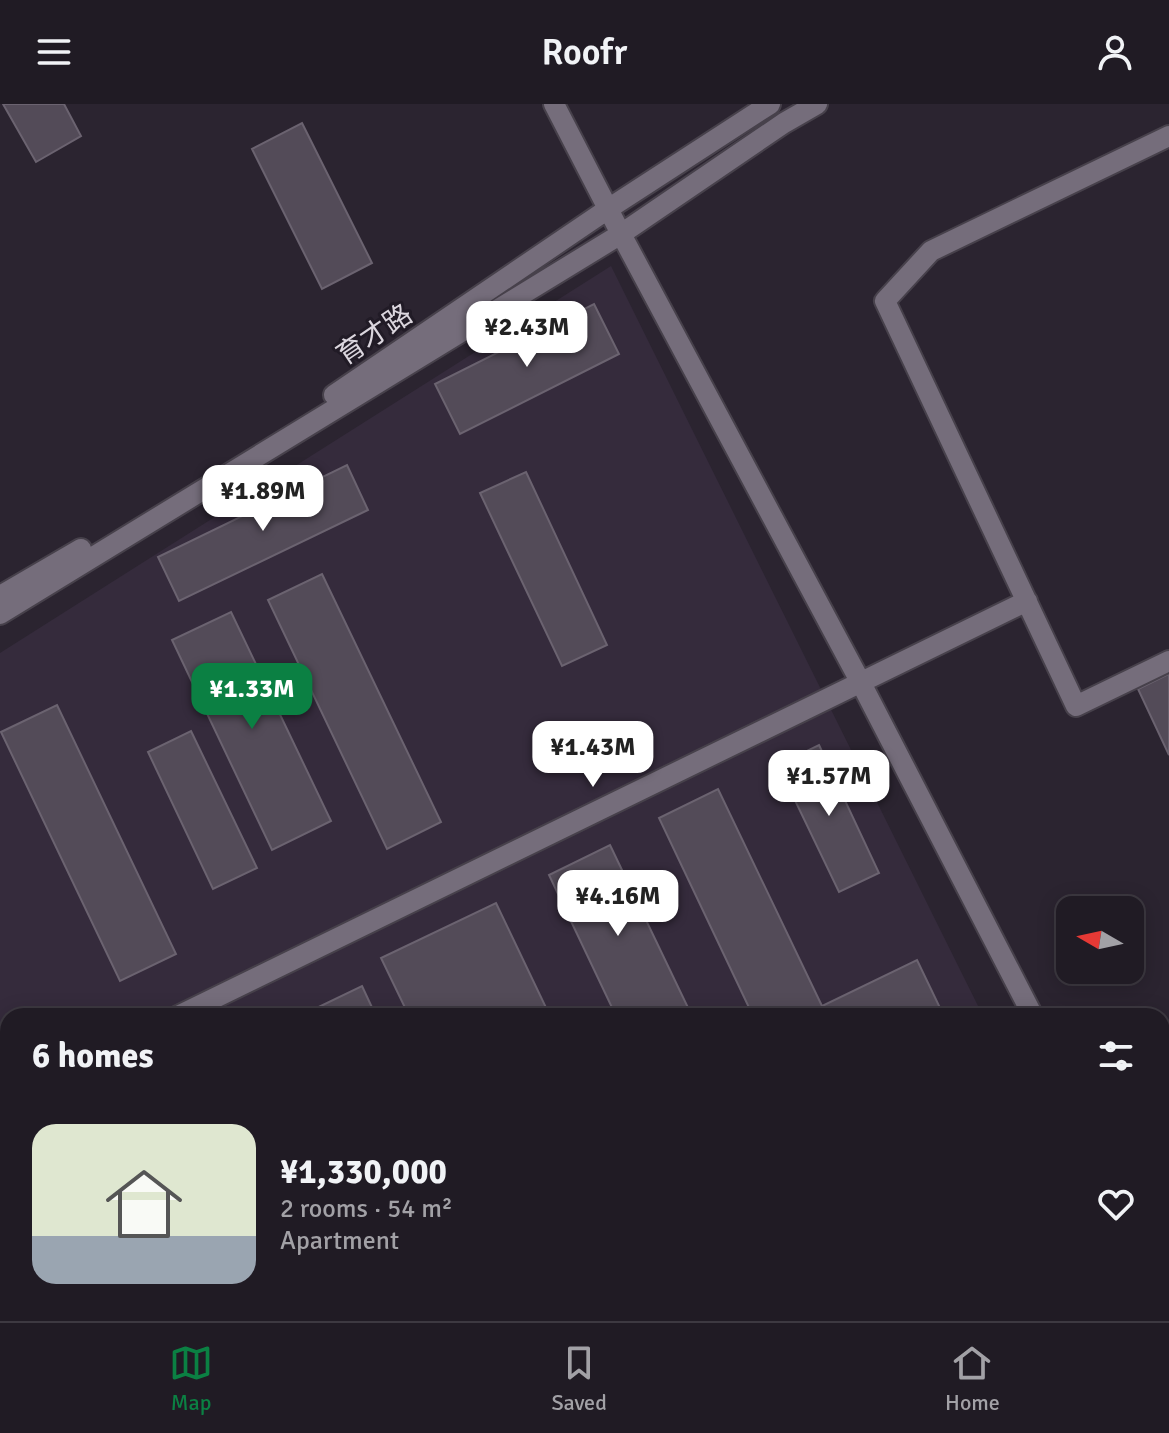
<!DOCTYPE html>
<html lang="en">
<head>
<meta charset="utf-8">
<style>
	:root { --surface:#201b24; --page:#28242c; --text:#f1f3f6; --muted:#a2a1a6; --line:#3d3941; --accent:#0b8043 }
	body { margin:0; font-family:Signika,"Noto Sans SC",sans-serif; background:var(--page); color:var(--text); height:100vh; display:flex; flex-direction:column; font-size:30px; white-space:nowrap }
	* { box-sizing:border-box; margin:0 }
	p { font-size:26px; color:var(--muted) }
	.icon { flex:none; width:44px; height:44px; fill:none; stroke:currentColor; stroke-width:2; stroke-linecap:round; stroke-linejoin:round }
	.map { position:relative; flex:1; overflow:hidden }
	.panel { position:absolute; left:0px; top:904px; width:1170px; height:314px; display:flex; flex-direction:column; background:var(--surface); border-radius:24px 24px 0 0; box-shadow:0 4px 20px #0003,0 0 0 2px var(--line) }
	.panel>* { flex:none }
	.needle { width:52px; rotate:279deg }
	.fabs { position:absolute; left:1056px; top:792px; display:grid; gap:16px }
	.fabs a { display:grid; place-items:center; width:88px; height:88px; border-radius:16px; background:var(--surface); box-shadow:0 4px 20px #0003,0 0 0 2px var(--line); font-size:40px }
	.price { position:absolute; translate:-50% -68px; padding:0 18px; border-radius:16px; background:#fff; color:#222; font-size:26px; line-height:52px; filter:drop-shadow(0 2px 4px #0008) }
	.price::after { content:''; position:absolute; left:50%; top:48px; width:24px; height:18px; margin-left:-12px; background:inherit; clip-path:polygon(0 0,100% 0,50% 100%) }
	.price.selected { background:var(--accent); color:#fff }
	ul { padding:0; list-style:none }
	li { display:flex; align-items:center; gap:24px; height:200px; padding:0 32px }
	li span { display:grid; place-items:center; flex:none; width:224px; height:160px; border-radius:24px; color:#555 }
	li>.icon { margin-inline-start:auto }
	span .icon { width:96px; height:96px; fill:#fffc; stroke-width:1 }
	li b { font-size:34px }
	h2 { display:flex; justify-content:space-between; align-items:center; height:96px; padding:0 32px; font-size:34px }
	header { display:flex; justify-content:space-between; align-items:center; height:104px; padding:0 32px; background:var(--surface); font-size:36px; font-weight:600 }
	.menu { display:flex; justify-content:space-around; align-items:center; height:112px; border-top:2px solid var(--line); background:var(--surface); font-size:22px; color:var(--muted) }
	.menu a { display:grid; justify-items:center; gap:4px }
	.menu .selected { color:var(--accent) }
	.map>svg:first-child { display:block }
</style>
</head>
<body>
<header><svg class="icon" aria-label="menu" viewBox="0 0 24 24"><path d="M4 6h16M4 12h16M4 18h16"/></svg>Roofr<svg class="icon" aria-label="person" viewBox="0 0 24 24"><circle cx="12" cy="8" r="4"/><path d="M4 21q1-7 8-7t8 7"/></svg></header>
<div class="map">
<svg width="1169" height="1217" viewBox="0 0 1169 1217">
	<rect width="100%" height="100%" fill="#2b2430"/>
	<path fill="#352b3c" d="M611 162 983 912H8V1210H1131L1135 1217H0V549Z"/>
	<path fill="#534b58" stroke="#6b6370" stroke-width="2" d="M3 0H64L81 32 36 58Z
		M302 19 372 159 322 185 252 45Z
		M594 200 619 250 460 330 435 280Z
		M347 361 368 406 179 497 158 453Z
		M526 368 607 541 562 562 480 389Z
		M322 470 441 718 387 745 268 496Z
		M231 508 331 717 272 746 172 536Z
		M1169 570V651L1138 585Z
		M57 601 176 850 120 877 1 628Z
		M191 627 257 764 213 785 148 648Z
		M819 641 879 769 839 788 778 661Z
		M718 685 822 902 826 912H753L659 714Z
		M610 741 692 912H616L549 771Z
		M496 799 550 912H409L381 854Z
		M917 856 942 908 933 912H826L822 902Z
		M362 882 376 912H300Z
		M507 1210H516L519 1217H492Z
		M853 1210H950L954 1217H841Z
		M979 1210H1042L1030 1217H982Z"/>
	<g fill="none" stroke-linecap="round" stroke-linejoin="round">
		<g stroke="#47414b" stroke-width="24">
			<path id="minor" d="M554 0 621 130 861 579 1033 912
				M1169 32 931 147 885 197 1076 602 1169 557
				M334 291 608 105 770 0
				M0 492 81 445
				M0 510 621 130 784 19 817 0
				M178 912 1027 497
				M0 999 8 995
				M1162 1161 1169 1174"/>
		</g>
		<use href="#minor" stroke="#756d7b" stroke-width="20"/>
	</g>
	<g text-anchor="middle" stroke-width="6" stroke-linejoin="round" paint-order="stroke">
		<g font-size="28" fill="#dbd6de" stroke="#211b26">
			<text transform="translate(374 230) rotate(-34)" y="10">育才路</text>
		</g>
	</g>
</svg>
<div class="fabs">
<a><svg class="needle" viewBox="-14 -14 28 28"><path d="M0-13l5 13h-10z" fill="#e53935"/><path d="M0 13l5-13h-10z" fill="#a2a1a6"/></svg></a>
</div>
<b class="price" style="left:527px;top:265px">¥2.43M</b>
<b class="price" style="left:263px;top:429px">¥1.89M</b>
<b class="price selected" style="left:252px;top:627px">¥1.33M</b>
<b class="price" style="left:593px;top:685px">¥1.43M</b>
<b class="price" style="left:829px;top:714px">¥1.57M</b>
<b class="price" style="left:618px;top:834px">¥4.16M</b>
<section class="panel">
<h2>6 homes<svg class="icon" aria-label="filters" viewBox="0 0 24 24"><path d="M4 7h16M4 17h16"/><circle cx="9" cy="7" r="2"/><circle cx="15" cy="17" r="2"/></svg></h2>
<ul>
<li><span style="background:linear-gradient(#dfe7d0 70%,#9aa5b1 0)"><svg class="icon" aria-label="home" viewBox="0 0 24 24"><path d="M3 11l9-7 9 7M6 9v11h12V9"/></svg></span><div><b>¥1,330,000</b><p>2 rooms · 54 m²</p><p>Apartment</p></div><svg class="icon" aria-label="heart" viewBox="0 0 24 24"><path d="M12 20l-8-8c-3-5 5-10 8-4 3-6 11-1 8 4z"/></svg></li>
</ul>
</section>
</div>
<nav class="menu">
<a class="selected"><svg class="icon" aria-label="map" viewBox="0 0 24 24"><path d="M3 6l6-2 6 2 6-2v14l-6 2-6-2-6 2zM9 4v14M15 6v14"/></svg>Map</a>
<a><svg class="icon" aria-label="saved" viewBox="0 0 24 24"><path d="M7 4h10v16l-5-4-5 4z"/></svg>Saved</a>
<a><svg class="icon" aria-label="home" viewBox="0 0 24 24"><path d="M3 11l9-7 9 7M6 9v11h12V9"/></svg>Home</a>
</nav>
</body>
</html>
